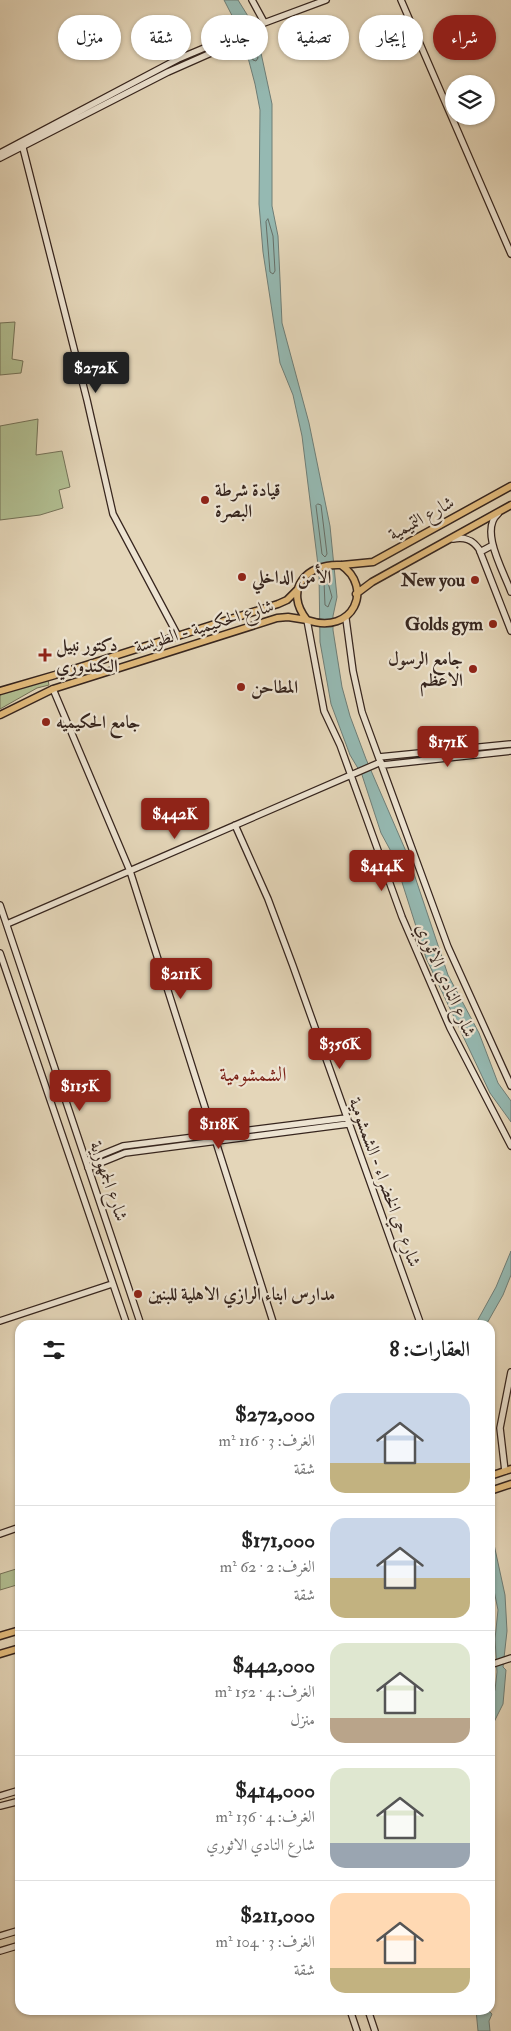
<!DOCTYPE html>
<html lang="ar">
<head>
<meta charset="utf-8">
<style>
	:root { --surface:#fff; --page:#f6f6f6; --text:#222; --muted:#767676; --line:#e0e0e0; --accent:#8f2418 }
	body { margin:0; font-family:"IM FELL Double Pica",Amiri,serif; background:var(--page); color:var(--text); direction:rtl; height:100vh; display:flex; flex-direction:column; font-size:19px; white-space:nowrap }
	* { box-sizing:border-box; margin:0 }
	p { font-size:16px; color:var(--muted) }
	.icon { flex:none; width:28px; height:28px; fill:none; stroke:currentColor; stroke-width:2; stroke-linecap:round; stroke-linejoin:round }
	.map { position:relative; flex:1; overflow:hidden; direction:ltr }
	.sheet { position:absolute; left:15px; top:1320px; width:480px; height:695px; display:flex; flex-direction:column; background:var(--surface); border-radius:15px; box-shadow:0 1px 4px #0004; direction:rtl }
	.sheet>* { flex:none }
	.top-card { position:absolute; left:15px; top:15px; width:481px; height:45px; direction:rtl; display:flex; gap:10px }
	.fabs { position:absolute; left:445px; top:75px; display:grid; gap:10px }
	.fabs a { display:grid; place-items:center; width:50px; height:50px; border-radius:50%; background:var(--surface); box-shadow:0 1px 4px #0004; font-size:25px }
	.price { position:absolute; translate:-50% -42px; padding:0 11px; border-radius:5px; background:var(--accent); color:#fff; font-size:16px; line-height:32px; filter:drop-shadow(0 1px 2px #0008) }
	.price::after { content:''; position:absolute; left:50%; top:30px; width:15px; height:11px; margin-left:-8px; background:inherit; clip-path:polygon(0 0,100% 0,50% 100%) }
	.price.active { background:#222; color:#fff }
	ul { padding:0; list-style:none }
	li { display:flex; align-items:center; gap:15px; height:125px; padding:0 25px }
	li+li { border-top:1px solid var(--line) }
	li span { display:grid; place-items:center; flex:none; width:140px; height:100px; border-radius:15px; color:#555 }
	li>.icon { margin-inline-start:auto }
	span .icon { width:60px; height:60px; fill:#fffc; stroke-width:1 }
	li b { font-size:21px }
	h2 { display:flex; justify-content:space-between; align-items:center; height:60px; padding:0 25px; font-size:21px }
	.tag { padding:0 18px; border-radius:22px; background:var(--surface); box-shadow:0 1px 4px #0004; font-size:18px; line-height:45px }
	.tag.active { background:var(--accent); color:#fff }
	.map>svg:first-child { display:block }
</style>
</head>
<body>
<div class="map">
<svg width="511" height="2031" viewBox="0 0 511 2031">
	<rect width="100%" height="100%" fill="#e4d6b9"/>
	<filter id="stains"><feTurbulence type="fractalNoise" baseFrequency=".004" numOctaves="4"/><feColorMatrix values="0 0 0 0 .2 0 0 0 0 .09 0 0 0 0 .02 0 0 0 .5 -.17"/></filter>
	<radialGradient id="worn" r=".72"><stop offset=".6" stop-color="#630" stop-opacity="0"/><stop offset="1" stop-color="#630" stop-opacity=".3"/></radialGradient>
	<path fill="#b1be91" stroke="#747258" d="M15 322 12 359 23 361 21 373 0 375V323Z
		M38 419 36 455 62 451 70 487 59 490 63 508 40 515 0 520V426Z
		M46 680H48L49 685 37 688 0 709V694Z
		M16 1569 20 1584 0 1590V1574Z"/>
	<path fill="#95b9b2" stroke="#6f7e77" d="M224 0H238L251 21 258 39 272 104V206L278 236 282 323 309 423 330 526 337 597 333 616V630L342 687 350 716 366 759 408 856 448 975 479 1033 498 1083 511 1101V1122L490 1093 426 958 394 857 381 833 362 775 350 755 331 704 320 642 319 573 302 436 293 395 280 363 263 252 259 204 260 110 255 84 242 35Z
		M511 1251V1275L503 1295 486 1325H475L496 1287Z
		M490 1526 505 1595 507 1631 503 1667 506 1670 503 1704 490 1730V1700L495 1690 497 1672 495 1639 498 1610 490 1571Z
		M476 2010H488L492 2014 489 2021 490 2031H478Z"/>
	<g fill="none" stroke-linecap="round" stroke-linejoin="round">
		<path stroke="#666f68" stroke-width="1" d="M250 38 253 40 258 58 256 61 253 60 248 40Z
			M268 219 273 236 275 271 273 274 270 272 266 222Z
			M318 504 321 505 327 554 325 557 322 554 316 506Z
			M327 579 332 597 328 607 325 605 324 581Z"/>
		<g stroke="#36251e" stroke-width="8">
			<path id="secondary" d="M252 0 264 22
				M401 0 511 254
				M23 148 87 400 113 514 178 636
				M0 153 178 59 209 46 217 45
				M0 158 168 72 211 53 217 45 232 35 326 0
				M498 514C479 530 504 572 511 592
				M453 539C464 537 472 539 479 549L511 631
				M480 552 493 545
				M346 619 353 671 362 712 448 947 511 1086
				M307 620 324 711 340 745 402 917 450 1028 511 1146
				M53 689 130 871 274 1325
				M379 757 511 744
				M383 765 511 751
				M235 825 268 899 293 966 421 1325
				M0 905 141 1325
				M7 924 381 762
				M0 953 127 1325
				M86 1161 123 1146 346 1118
				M88 1168 125 1153 348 1124
				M0 1321 112 1284
				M505 1471 500 1428 511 1372
				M0 1534 20 1527
				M490 1665 511 1658
				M0 1796 20 1790
				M0 1806 20 1801
				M0 1936 20 1930
				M0 1951 20 1945
				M350 2010 357 2031
				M368 2010 375 2031"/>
		</g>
		<g stroke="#36251e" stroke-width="9">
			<path id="primary" d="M341 565C374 587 354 636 307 620 283 590 306 563 341 565Z
				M342 565 373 562 511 486
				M356 594 372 582 511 505
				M0 691 55 675 278 604 287 600 298 589
				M0 715 53 689 277 618 288 617 307 620
				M490 1476 511 1469
				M490 1491 511 1484
				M0 1636 20 1630
				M0 1654 20 1648"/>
		</g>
		<use href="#secondary" stroke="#ede4d2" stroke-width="5.5"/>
		<use href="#primary" stroke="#e2bb7c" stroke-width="6"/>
	</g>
	<g fill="#8f2418" stroke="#ede4d2" stroke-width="2">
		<circle cx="205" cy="500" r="5"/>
		<circle cx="242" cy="577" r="5"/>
		<circle cx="475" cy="580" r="5"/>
		<circle cx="493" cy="624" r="5"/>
		<path d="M42.5 647.5h5v5h5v5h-5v5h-5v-5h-5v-5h5z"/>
		<circle cx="473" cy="669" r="5"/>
		<circle cx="241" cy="687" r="5"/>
		<circle cx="46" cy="722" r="5"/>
		<circle cx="138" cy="1294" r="5"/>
	</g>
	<g text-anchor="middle" stroke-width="4.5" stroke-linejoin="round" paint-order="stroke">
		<g font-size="18" font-weight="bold" fill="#36251e" stroke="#ede4d2" text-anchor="start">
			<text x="215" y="496">قيادة شرطة<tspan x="215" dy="21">البصرة</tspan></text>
			<text x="252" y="583">الأمن الداخلي</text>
			<text x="465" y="586" text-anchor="end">New you</text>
			<text x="483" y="630" text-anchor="end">Golds gym</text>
			<text x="56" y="651">دكتور نبيل<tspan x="56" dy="21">الكندوري</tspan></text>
			<text x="463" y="665" text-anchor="end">جامع الرسول<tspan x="463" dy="21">الاعظم</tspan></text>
			<text x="251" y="693">المطاحن</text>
			<text x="56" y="728">جامع الحكيميه</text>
			<text x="148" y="1300">مدارس ابناء الرازي الاهلية للبنين</text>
		</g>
		<g font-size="18" fill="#36251e" stroke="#ede4d2">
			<text transform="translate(421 518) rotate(-29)" y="6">شارع التميمية</text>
			<text transform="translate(204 626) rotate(-17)" y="6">شارع الحكيمية - الطويسة</text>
			<text transform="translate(446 980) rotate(66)" y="6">شارع النادي الاثوري</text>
			<text transform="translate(109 1181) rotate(71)" y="6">شارع الجمهورية</text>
			<text transform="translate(385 1182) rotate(70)" y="6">شارع حي الخضراء - الشمشومية</text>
		</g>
		<g font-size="20" fill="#7a1f14" stroke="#ede4d2">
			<text x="253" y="1081">الشمشومية</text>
		</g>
	</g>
	<rect width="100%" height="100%" filter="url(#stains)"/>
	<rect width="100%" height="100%" fill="url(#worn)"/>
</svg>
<div class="fabs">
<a><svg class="icon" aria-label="layers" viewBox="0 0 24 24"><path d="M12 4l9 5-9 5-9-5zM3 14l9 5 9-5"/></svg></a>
</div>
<b class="price active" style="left:96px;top:394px">$272K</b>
<b class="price" style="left:448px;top:768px">$171K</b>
<b class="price" style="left:175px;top:840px">$442K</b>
<b class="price" style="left:382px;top:892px">$414K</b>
<b class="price" style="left:181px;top:1000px">$211K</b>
<b class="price" style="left:340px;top:1070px">$356K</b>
<b class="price" style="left:80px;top:1112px">$115K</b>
<b class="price" style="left:219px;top:1150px">$118K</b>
<div class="top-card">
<a class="tag active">شراء</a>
<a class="tag">إيجار</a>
<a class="tag">تصفية</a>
<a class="tag">جديد</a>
<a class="tag">شقة</a>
<a class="tag">منزل</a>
</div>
<section class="sheet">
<h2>العقارات: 8<svg class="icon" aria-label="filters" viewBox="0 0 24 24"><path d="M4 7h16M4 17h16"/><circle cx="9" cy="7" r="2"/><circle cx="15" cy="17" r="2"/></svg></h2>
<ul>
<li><span style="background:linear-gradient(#c9d6e8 70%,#c2b280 0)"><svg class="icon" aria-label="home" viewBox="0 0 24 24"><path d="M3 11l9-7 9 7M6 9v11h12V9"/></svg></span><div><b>$272,000</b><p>الغرف: 3 · 116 m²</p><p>شقة</p></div></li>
<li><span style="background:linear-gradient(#c9d6e8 60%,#c2b280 0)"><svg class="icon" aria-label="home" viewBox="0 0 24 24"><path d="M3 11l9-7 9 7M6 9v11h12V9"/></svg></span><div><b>$171,000</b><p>الغرف: 2 · 62 m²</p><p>شقة</p></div></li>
<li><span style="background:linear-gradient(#dfe7d0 75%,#b9a48a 0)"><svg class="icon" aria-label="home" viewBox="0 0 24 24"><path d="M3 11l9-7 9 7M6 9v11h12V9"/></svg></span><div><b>$442,000</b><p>الغرف: 4 · 152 m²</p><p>منزل</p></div></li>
<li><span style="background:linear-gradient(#dfe7d0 75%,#9aa5b1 0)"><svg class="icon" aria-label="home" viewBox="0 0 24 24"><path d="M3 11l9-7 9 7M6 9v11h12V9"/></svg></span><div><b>$414,000</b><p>الغرف: 4 · 136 m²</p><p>شارع النادي الاثوري</p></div></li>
<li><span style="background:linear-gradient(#ffd9b3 75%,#c2b280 0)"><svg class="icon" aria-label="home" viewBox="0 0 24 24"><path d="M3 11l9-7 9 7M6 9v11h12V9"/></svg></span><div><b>$211,000</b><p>الغرف: 3 · 104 m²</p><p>شقة</p></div></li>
</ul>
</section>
</div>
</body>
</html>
